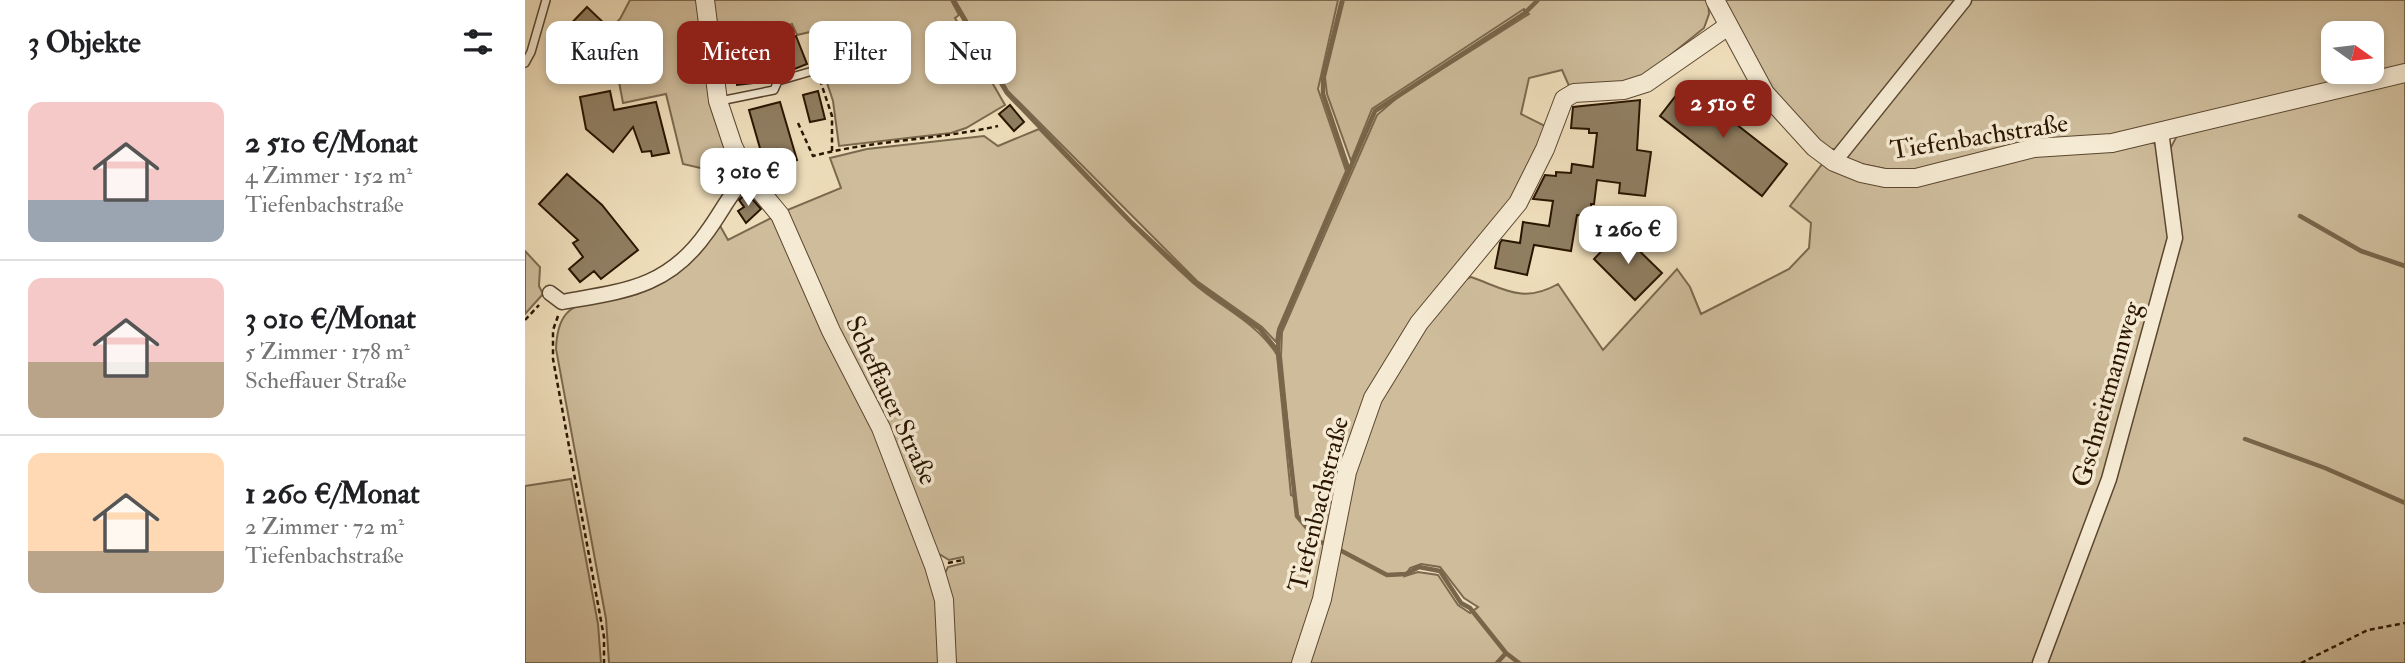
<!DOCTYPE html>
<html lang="de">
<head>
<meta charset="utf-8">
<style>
	:root { --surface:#fff; --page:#f2f2f2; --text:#202124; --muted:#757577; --line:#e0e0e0; --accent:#8f2418 }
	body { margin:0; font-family:"IM FELL Double Pica",serif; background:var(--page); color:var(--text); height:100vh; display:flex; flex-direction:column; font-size:26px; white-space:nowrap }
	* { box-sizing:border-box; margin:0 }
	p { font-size:23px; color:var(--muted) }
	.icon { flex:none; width:38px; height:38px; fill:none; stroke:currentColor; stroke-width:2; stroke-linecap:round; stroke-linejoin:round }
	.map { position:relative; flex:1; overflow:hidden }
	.side { display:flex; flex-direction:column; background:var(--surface); width:525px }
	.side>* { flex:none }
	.guide { position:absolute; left:21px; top:21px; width:665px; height:63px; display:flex; gap:14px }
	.needle { width:46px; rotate:104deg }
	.tools { position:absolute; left:1796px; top:21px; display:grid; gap:14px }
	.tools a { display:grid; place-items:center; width:63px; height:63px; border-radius:14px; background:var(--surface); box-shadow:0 4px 10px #0003; font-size:35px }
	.price { position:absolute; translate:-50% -60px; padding:0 16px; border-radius:14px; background:#fff; color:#222; font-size:23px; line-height:46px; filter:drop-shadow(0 2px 4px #0008) }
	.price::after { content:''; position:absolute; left:50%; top:42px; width:21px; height:16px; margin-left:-10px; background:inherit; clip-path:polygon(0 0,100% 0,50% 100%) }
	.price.on { background:var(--accent); color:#fff }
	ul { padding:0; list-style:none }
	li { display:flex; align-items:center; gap:21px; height:175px; padding:0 28px }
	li+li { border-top:2px solid var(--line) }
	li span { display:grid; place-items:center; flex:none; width:196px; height:140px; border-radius:14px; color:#555 }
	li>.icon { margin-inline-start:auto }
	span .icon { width:84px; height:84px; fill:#fffc; stroke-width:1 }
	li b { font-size:30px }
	h2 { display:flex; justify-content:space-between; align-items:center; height:84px; padding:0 28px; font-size:30px }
	.chip { padding:0 24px; border-radius:14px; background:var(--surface); box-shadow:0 4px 10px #0003; font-size:24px; line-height:63px }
	.chip.on { background:var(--accent); color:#fff }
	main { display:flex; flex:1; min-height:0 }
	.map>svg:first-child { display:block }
</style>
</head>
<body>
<main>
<section class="side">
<h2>3 Objekte<svg class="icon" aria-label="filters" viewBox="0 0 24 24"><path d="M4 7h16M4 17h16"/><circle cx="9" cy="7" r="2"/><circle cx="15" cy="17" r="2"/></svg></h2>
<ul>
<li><span style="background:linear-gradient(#f6c9c9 70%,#9aa5b1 0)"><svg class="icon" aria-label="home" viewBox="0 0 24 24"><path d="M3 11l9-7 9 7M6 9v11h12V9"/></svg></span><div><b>2 510 €/Monat</b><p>4 Zimmer · 152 m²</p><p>Tiefenbachstraße</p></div></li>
<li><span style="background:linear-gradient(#f6c9c9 60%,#b9a48a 0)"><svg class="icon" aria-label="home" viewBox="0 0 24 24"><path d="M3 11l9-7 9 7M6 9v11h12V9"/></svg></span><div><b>3 010 €/Monat</b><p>5 Zimmer · 178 m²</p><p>Scheffauer Straße</p></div></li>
<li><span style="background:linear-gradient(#ffd9b3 70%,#b9a48a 0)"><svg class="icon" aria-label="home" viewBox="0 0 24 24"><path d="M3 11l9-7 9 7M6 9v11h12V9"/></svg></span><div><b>1 260 €/Monat</b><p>2 Zimmer · 72 m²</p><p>Tiefenbachstraße</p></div></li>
</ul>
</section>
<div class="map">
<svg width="1880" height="663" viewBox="0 0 1880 663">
	<rect width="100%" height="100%" fill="#efdebb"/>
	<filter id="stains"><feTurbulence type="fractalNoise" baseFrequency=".00286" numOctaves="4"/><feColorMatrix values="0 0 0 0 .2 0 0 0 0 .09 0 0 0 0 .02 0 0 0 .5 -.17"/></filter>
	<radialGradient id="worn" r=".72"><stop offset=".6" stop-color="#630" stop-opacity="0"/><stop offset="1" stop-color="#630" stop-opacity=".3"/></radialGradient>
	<path fill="#cebc9b" stroke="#7c684e" stroke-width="2" fill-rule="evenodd" d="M105 0H175L213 174 210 176 158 164 141 94 98 103 91 66 40 74 95 19Z
		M185 0H426L434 15 430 18 480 105 441 128 426 133 314 146 308 101 285 32 272 35 267 24 245 32 189 37Z
		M430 0H813L793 89 821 171 753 329 751 342 737 327 672 281 483 91Z
		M819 0H1183L1184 14 1179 28 1118 77 1097 85 1045 88 1037 70 1004 78 996 114 1022 127 984 205 868 353 805 539 771 663H428L419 575 423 567 439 563 438 557 424 560 411 552 260 211 316 188 305 158 342 149 459 136 473 146 514 129C564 181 613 233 667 282 695 307 732 322 752 355L766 495 770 497 756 356 757 332 852 115 873 97 1004 14 999 9 847 109 826 161 802 94 800 77Z
		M1193 0H1433L1312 149H1304L1267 117 1231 67Z
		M1445 0H1880V67L1591 135 1380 173 1322 161 1324 152ZM1808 33H1846V72H1808Z
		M1880 78V663H780L838 434 872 363 936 281 946 277C980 289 998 304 1033 284L1078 350 1152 269 1165 287 1176 314 1264 269 1284 248 1286 223 1265 206 1298 163 1347 184 1497 155 1616 142 1629 143 1635 150 1637 164 1654 132ZM896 564 915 567 939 598 953 607 945 613 933 605 913 575 893 572 880 576 885 568Z
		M250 216 340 407 409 582 417 663H84L81 619 31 349C33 289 70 309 112 294 121 291 132 284 141 279 160 265 177 241 194 224L203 240Z
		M0 251 15 267 14 286 18 294 0 314Z
		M46 479 73 624 76 663H0V486Z"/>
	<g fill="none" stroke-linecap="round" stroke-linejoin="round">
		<path stroke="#78654a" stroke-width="4.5" d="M428 0 482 93 607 223 670 282 735 329 752 350
			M817 0 798 78V94L824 171
			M1775 216 1836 251 1880 266
			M1720 439 1800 468 1880 503
			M803 545 793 541 772 516 753 351 754 332 850 111 1000 13 1013 0
			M811 548 862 575 881 574 894 567 915 571 936 603 945 608 981 653 994 663
			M972 663 981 653"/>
	</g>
	<path fill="#907e61" stroke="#2a1500" stroke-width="2" d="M62 7 84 28 33 75 23 65 46 41 37 33Z
		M271 36 282 64 237 82 212 85 208 51 244 46Z
		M1160 84 1262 164 1237 196 1135 116Z
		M85 91 89 110 131 102 144 153 127 156 126 151 117 152 108 127 88 152 61 129 55 97Z
		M293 91 300 119 285 122 278 95Z
		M1115 100 1112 150 1126 152 1120 196 1094 193 1095 183 1072 180 1069 204H1066L1067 217 1052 215 1046 251 1009 245 1002 275 970 268 975 243 977 240 995 243 998 222 1024 226 1028 201 1008 199 1020 175 1031 176V172L1046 173 1047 164 1068 167 1072 133H1064V129L1046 128 1048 107Z
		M255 102 272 160 241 169 224 110Z
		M485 105 499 122 489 131 474 114Z
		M42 174 77 205 113 250 76 279 69 271 55 282 44 269 58 257 48 243 53 240 14 204Z
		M222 193 236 209 221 223 213 211 219 207 214 200Z
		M1095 232 1137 273 1110 300 1069 259Z"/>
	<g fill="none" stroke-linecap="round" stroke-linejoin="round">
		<g stroke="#5b472f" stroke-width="10">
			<path id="service" d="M0 63 6 52 21 0
				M195 101 249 90 253 81 291 70"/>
		</g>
		<g stroke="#5b472f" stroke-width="17">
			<path id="minor" d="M1309 162 1439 0
				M25 293 37 302C99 291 143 288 182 232 196 213 206 192 222 175
				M1515 663 1584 479 1650 238 1636 131"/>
		</g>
		<g stroke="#5b472f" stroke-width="20">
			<path id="tertiary" d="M180 0 193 101 208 146 222 175 255 215 306 331 356 428 409 566 419 600 422 663
				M1190 0 1240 93 1289 147 1309 162 1336 173 1360 178H1391L1509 148 1587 143 1880 73
				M776 663 797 599 822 472 848 398 894 323 993 203 1020 149 1039 99 1049 93 1099 90 1121 83 1203 26"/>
		</g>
		<path stroke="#2a1500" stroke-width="2.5" stroke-dasharray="5 3.5" stroke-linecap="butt" d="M295 80 307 116V152
			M273 123 288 156C349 140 412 140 473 126
			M33 316 28 330V359L79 637V663
			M0 320 14 305
			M423 563 438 560
			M1776 663 1843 630 1880 623"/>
		<use href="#service" stroke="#f5ead3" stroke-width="7"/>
		<use href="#minor" stroke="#f5ead3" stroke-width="14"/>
		<use href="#tertiary" stroke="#f5ead3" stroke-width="18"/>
	</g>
	<g text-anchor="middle" stroke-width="7" stroke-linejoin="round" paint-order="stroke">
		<g font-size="26" fill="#2a1500" stroke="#f5ead3">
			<text transform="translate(1454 136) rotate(-9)" y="9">Tiefenbachstraße</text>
			<text transform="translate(1581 394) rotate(-74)" y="9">Gschneitmannweg</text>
			<text transform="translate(367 400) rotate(65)" y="9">Scheffauer Straße</text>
			<text transform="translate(793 504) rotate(-76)" y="9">Tiefenbachstraße</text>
		</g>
	</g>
	<rect width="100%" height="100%" filter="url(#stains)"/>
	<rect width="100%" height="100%" fill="url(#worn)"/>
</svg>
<div class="tools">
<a><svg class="needle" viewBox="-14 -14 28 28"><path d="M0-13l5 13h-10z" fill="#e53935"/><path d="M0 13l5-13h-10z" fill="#757577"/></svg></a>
</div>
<b class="price on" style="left:1198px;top:140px">2 510 €</b>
<b class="price" style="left:223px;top:208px">3 010 €</b>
<b class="price" style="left:1103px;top:266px">1 260 €</b>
<div class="guide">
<a class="chip">Kaufen</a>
<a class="chip on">Mieten</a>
<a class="chip">Filter</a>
<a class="chip">Neu</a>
</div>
</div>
</main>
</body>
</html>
